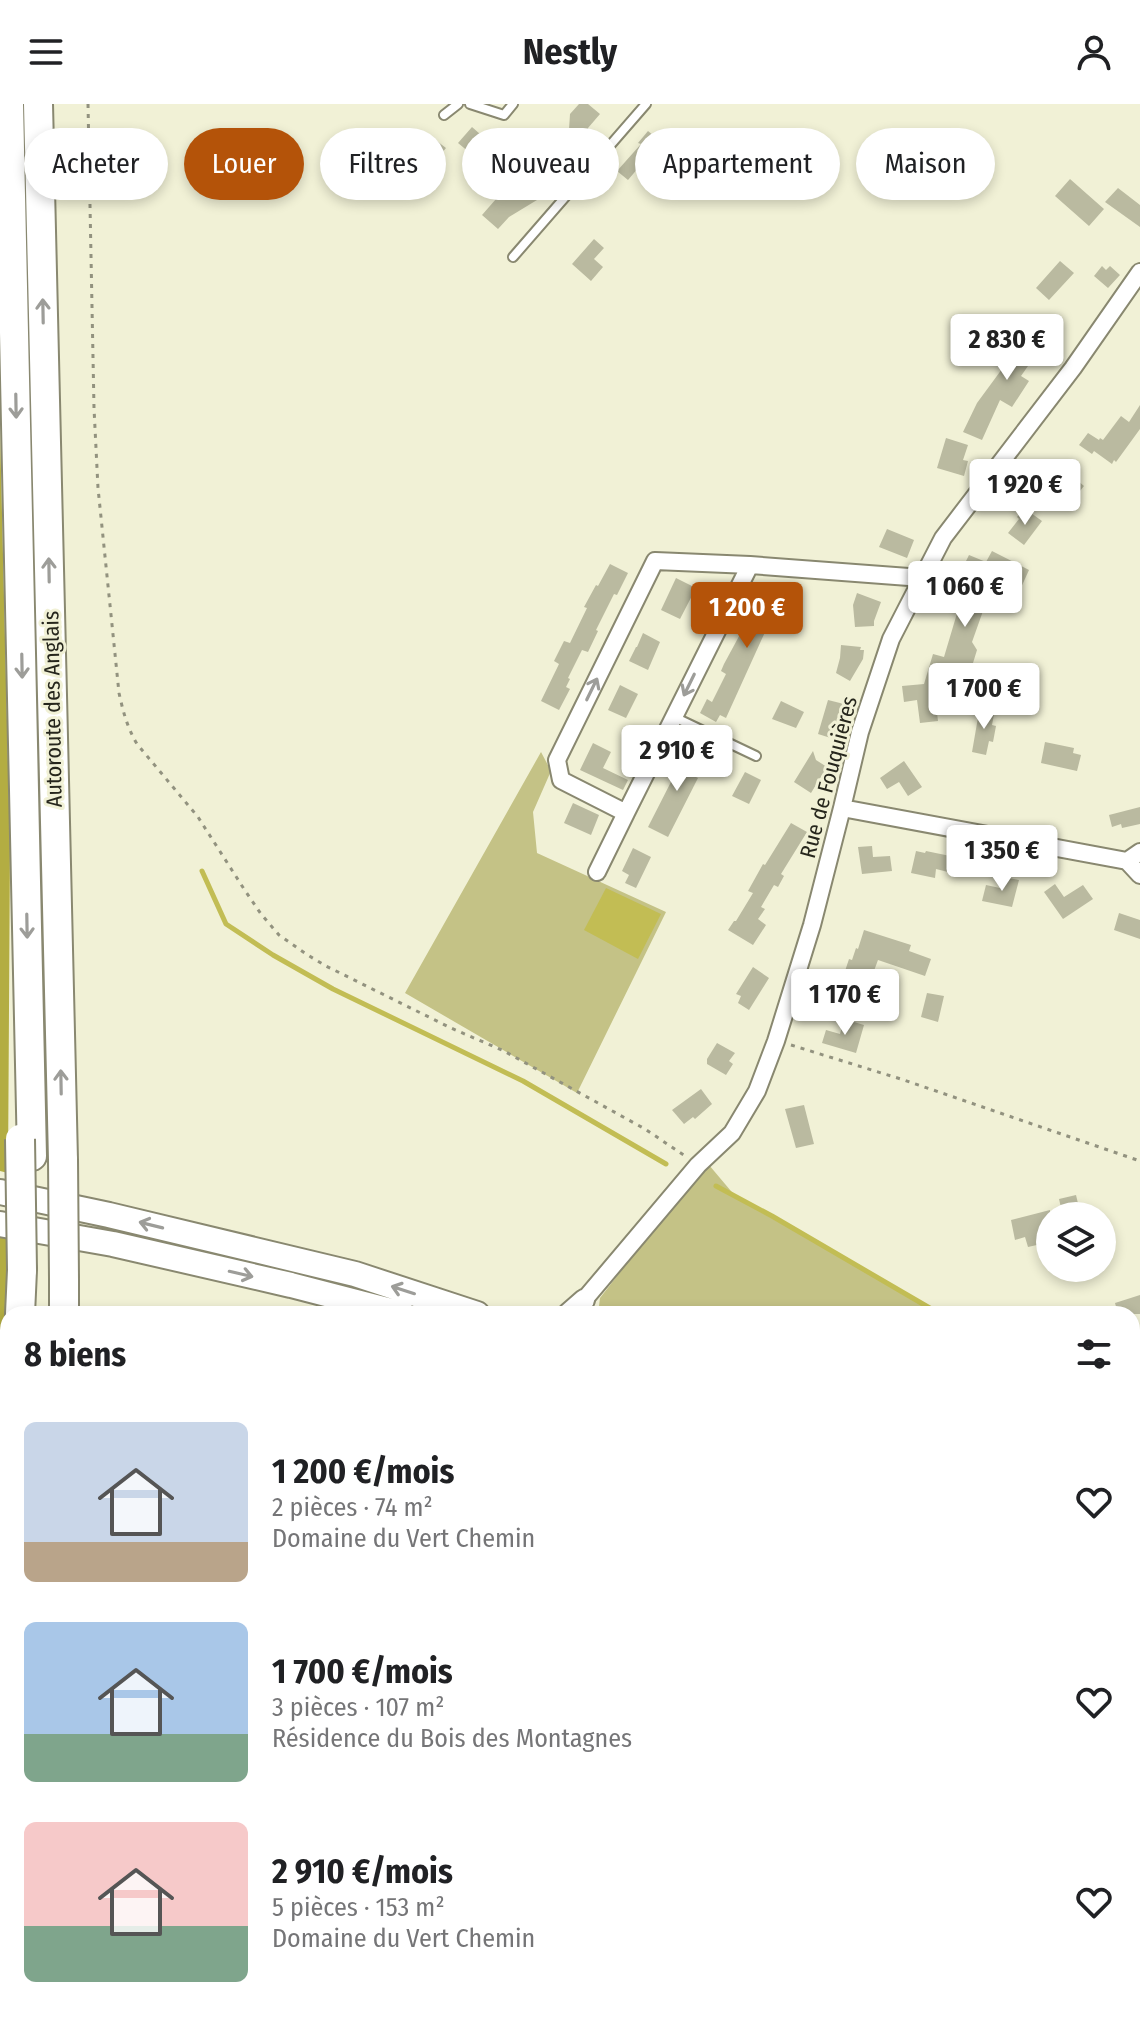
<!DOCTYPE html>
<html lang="fr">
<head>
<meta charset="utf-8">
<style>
	:root { --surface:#fff; --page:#f6f6f6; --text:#202124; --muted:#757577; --accent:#b45309 }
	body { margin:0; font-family:"Fira Sans Condensed",sans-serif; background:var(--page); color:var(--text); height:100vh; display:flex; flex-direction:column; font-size:30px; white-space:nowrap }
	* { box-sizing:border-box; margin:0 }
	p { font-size:26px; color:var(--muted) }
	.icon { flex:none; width:44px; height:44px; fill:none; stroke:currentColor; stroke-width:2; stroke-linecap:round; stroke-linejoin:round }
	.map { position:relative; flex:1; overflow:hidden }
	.drawer { position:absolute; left:0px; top:1202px; width:1140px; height:712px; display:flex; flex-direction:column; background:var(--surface); border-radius:24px 24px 0 0; box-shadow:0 4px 12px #0003 }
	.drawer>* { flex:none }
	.top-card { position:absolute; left:24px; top:24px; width:1092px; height:72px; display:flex; gap:16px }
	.fabs { position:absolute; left:1036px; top:1098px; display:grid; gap:16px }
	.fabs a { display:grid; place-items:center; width:80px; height:80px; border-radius:50%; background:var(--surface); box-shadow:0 4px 12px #0003; font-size:40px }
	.price { position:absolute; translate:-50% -68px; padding:0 18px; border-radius:8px; background:#fff; color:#222; font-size:26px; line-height:52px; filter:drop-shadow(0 2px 4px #0008) }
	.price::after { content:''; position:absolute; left:50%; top:48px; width:24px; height:18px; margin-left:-12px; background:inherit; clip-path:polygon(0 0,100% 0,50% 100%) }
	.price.active { background:var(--accent); color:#fff }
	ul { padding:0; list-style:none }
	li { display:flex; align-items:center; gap:24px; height:200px; padding:0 24px }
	li span { display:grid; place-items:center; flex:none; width:224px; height:160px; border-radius:12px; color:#555 }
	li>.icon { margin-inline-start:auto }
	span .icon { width:96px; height:96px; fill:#fffc; stroke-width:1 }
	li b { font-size:34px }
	h2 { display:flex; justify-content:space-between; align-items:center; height:96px; padding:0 24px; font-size:34px }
	.tag { padding:0 28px; border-radius:36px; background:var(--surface); box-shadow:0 4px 12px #0003; font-size:28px; line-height:72px }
	.tag.active { background:var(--accent); color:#fff }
	header { display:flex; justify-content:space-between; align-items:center; height:104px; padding:0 24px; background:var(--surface); font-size:36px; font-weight:700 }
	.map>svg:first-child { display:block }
</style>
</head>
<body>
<header><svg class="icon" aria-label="menu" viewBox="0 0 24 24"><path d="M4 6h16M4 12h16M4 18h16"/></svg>Nestly<svg class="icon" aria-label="person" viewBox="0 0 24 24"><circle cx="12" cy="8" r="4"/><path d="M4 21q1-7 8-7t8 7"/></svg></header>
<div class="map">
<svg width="1140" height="1914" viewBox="0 0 1140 1914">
	<rect width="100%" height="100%" fill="#f1f1d6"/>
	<path fill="#c4c286" d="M541 648 551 667 533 708 537 749 666 808 577 989 405 889Z
		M709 1061 736 1093 772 1112 940 1210H598L600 1194 648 1132Z
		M0 1271 6 1272 2 1504 0 1542Z
		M0 1614 8 1622V1906L0 1914Z"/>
	<path fill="#b3ad42" d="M0 326 10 741 8 1069 0 1067Z
		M0 1133 8 1134 6 1272 0 1271Z"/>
	<path fill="#c2bd54" d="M606 784 661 810 638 855 584 826Z"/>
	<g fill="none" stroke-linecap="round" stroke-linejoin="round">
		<path stroke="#c2bd54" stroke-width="5" d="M202 767 226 820 273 851 333 885 523 977 666 1060
			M716 1082 772 1112 940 1210
			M1132 1328 1140 1333"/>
	</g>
	<path fill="#babaa0" d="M579 0H588L600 10 588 24 589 30H584L583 41H568L570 10Z
		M472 23 488 37 487 39 494 44 484 57 477 51 475 53 458 39Z
		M420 27 427 33 429 31 446 44 432 61 408 41Z
		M648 27 666 42 655 54 650 50 628 76 617 67 641 40 638 39Z
		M523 75 528 85 537 89 535 93 537 96 509 113 498 125 482 111 496 95 492 89 506 81 508 84Z
		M1070 75 1104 105 1089 122 1055 92Z
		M1118 84 1140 101V123L1105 98Z
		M594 135 604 144 594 155 603 163 591 177 572 160Z
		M1060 157 1074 169 1049 196 1036 184Z
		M1102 162 1106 166 1110 162 1120 171 1108 184 1094 172Z
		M1030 220 1049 232 1021 272 1029 277 1012 303 1000 296 982 336 963 328 977 299 1002 265 1004 260 1002 259Z
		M1140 301V325L1116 358 1114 356 1112 360 1094 347 1092 350 1079 341 1088 329 1099 336 1100 334 1103 336 1121 312 1129 318Z
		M946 334 968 341 963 356 968 357 964 372 937 364Z
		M1071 371 1084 382 1066 404 1053 393Z
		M1024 404 1042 417 1024 441 1008 429 1019 415 1017 413Z
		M887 425 914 436 907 454 879 443Z
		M992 447 1029 466 1019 488 994 476 972 538 977 546 969 572 962 575 932 568 938 617 920 619 917 596 904 598 902 582 924 580 933 550 944 553 958 506H960L974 471 962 465 969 451 986 458Z
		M610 460 628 469 617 491 614 490 596 526 598 527 588 548 582 546 568 574 570 575 566 583 570 585 559 606 541 597 559 560 554 557 564 537 570 539 587 504 584 503 596 481 598 482Z
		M676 474 696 484 680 515 661 506Z
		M792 482 799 496 788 502 778 521 770 517 726 614 720 611 716 618 700 609 707 595 712 598 726 570 721 567 724 560 757 499 761 501 765 492 781 484 782 487Z
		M857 489 881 498 874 517V522L855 523 853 501Z
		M643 529 660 538 648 566 629 557 636 543H637Z
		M841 541 861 543 860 546H864L863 555 850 577 836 569 840 554Z
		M620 581 638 590 626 614 608 606Z
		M828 596 844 600 841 611H844L834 635 818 630Z
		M781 597 804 608 796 624 772 615Z
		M980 602 995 605 992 621 996 622 993 638 989 637 986 651 972 648Z
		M1045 638 1074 644 1073 649 1081 651 1077 667 1041 659Z
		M593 639 611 648 603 664 628 676 623 686 580 666Z
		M688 644 706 653 696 673 698 674 668 733 648 723 673 674 671 673 677 661 679 662Z
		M813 647 816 656 827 663 811 689 794 678Z
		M904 657 922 683 908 692 899 678 887 685 880 674Z
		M745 668 761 676 749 700 732 692Z
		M573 699 599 711 591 731 564 719Z
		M1140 703V720L1122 724 1121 720 1112 723 1109 711Z
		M791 719 807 728 781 770 784 772 778 783 774 781 761 803 765 805 758 815 766 821 753 841 728 826 734 817H736L753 789 748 787 763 760 765 761Z
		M872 742 873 753 890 752 892 767 862 770 858 743Z
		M633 744 651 753 636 784 625 779 629 771 622 767Z
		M916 747 925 749 926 747 955 753 952 769 936 765 935 774 911 769Z
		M1003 773 1019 776 1012 803 982 797 986 781 1000 784Z
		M1055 780 1064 793 1083 781 1093 795 1063 815 1044 788Z
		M1119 809 1140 816V835L1114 826Z
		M864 826 911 841 909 847 931 855 925 872 878 856 868 883 848 876 850 869 845 867 849 855 852 856 856 844 858 845Z
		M753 863 769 874 749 906 738 899 741 892 736 890Z
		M927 889 944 892 938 918 921 913Z
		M844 915 864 921 856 949 822 939 826 926 840 930Z
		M717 939 735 949 729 957 733 960 726 971 707 960V955Z
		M701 985 712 1000 695 1015 693 1013 684 1020 672 1006Z
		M804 1001 814 1040 796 1044 785 1005Z
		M1076 1091 1081 1112H1063L1059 1095Z
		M1050 1106V1138L1028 1143 1025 1133 1015 1136 1011 1116Z
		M1140 1191V1210H1118L1115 1199Z"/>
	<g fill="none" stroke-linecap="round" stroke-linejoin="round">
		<g stroke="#898870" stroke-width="12">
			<path id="service" d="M470 0 504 11 513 0
				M444 11 458 0
				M513 153 646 0
				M674 613 756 652"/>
		</g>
		<g stroke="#898870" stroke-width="20">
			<path id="minor" d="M750 461 626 709 561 676 557 656 655 457 750 461 922 474
				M842 704 1127 757 1140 771
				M1127 757 1140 748
				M597 768 626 709
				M584 1196 698 1061 732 1029 757 987 776 937 812 821 842 704 860 628 891 535 943 434 1073 264 1140 168"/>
		</g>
		<g stroke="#898870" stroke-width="24">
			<path id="tertiary" d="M568 1210 584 1196"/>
		</g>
		<g stroke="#898870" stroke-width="28">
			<path id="primary" d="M0 1088 109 1111 355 1170 477 1210
				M0 1120 113 1140 291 1181 403 1210
				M1132 1449 1140 1452"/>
		</g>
		<g stroke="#898870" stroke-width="32">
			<path id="motorway" d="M9 0 32 1052
				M38 0 63 1056
				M64 1175V1210
				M20 1210 22 1166
				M0 1642 8 1594
				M245 1906 274 1914
				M117 1910 207 1914"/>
		</g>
		<path stroke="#92927f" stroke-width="3" stroke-dasharray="4 6" stroke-linecap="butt" d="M88 0 94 304 98 384 119 589C123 607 127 623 137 640L198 713 244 785 261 810 279 831 306 850 326 862 451 924 504 947 540 967 645 1025 685 1052
			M791 941 904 976 1140 1057"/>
		<use href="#service" stroke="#fff" stroke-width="8"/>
		<use href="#minor" stroke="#fff" stroke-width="16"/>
		<use href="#tertiary" stroke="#fff" stroke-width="20"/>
		<use href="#primary" stroke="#fff" stroke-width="24"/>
		<use href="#motorway" stroke="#fff" stroke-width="28"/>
		<g stroke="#898870" stroke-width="32" stroke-linecap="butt">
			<path id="motorway-bridge" d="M20 1035 22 1166
				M63 1056 64 1175
				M10 1906 117 1910"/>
		</g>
		<use href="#motorway-bridge" stroke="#fff" stroke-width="28"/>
	</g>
	<defs><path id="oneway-shaft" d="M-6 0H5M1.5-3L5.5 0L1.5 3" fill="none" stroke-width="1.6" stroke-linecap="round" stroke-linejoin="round" transform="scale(2)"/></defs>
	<g stroke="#9d9d99">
		<use href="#oneway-shaft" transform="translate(43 207) rotate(-91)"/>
		<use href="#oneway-shaft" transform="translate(16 302) rotate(89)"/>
		<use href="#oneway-shaft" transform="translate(49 466) rotate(-91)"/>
		<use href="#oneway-shaft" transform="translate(22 562) rotate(89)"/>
		<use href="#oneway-shaft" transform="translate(689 581) rotate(116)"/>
		<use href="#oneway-shaft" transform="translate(592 585) rotate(-64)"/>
		<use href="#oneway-shaft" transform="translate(27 822) rotate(89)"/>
		<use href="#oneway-shaft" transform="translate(61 978) rotate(-91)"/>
		<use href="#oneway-shaft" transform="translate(151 1121) rotate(-166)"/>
		<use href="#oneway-shaft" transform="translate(241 1170) rotate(13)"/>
		<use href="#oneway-shaft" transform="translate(403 1186) rotate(-162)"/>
	</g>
	<g text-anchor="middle" stroke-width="6" stroke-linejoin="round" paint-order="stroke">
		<g font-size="22" fill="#26261c" stroke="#f1f1d6">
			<text transform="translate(52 605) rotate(-91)" y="8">Autoroute des Anglais</text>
			<text transform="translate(828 673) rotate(-75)" y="8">Rue de Fouquières</text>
		</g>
	</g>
</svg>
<div class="fabs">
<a><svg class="icon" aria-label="layers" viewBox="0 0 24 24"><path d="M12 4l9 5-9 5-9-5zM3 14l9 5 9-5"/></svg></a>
</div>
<b class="price" style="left:1007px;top:278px">2 830 €</b>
<b class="price" style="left:1025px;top:423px">1 920 €</b>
<b class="price" style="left:965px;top:525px">1 060 €</b>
<b class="price active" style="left:747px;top:546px">1 200 €</b>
<b class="price" style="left:984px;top:627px">1 700 €</b>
<b class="price" style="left:677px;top:689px">2 910 €</b>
<b class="price" style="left:1002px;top:789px">1 350 €</b>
<b class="price" style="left:845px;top:933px">1 170 €</b>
<div class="top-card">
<a class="tag">Acheter</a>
<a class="tag active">Louer</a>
<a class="tag">Filtres</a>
<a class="tag">Nouveau</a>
<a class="tag">Appartement</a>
<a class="tag">Maison</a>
</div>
<section class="drawer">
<h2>8 biens<svg class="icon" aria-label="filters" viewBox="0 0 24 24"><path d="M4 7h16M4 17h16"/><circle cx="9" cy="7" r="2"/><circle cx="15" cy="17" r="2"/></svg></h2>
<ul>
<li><span style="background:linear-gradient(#c9d6e8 75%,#b9a48a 0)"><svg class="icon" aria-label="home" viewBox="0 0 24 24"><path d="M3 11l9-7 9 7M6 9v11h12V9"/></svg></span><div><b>1 200 €/mois</b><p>2 pièces · 74 m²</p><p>Domaine du Vert Chemin</p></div><svg class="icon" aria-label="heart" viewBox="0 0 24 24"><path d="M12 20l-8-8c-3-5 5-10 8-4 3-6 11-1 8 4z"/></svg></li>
<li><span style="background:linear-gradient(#a9c7e8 70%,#7fa58c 0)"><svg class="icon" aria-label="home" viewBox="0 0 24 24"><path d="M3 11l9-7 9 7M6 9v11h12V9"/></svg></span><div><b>1 700 €/mois</b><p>3 pièces · 107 m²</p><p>Résidence du Bois des Montagnes</p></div><svg class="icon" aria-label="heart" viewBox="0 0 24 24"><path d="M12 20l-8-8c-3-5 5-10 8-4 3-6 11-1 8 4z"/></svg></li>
<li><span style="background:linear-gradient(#f6c9c9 65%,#7fa58c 0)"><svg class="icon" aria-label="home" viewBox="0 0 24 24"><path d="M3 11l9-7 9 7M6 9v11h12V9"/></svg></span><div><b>2 910 €/mois</b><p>5 pièces · 153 m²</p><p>Domaine du Vert Chemin</p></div><svg class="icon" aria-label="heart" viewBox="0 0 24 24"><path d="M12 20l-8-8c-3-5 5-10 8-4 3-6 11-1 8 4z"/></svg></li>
</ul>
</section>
</div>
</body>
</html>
